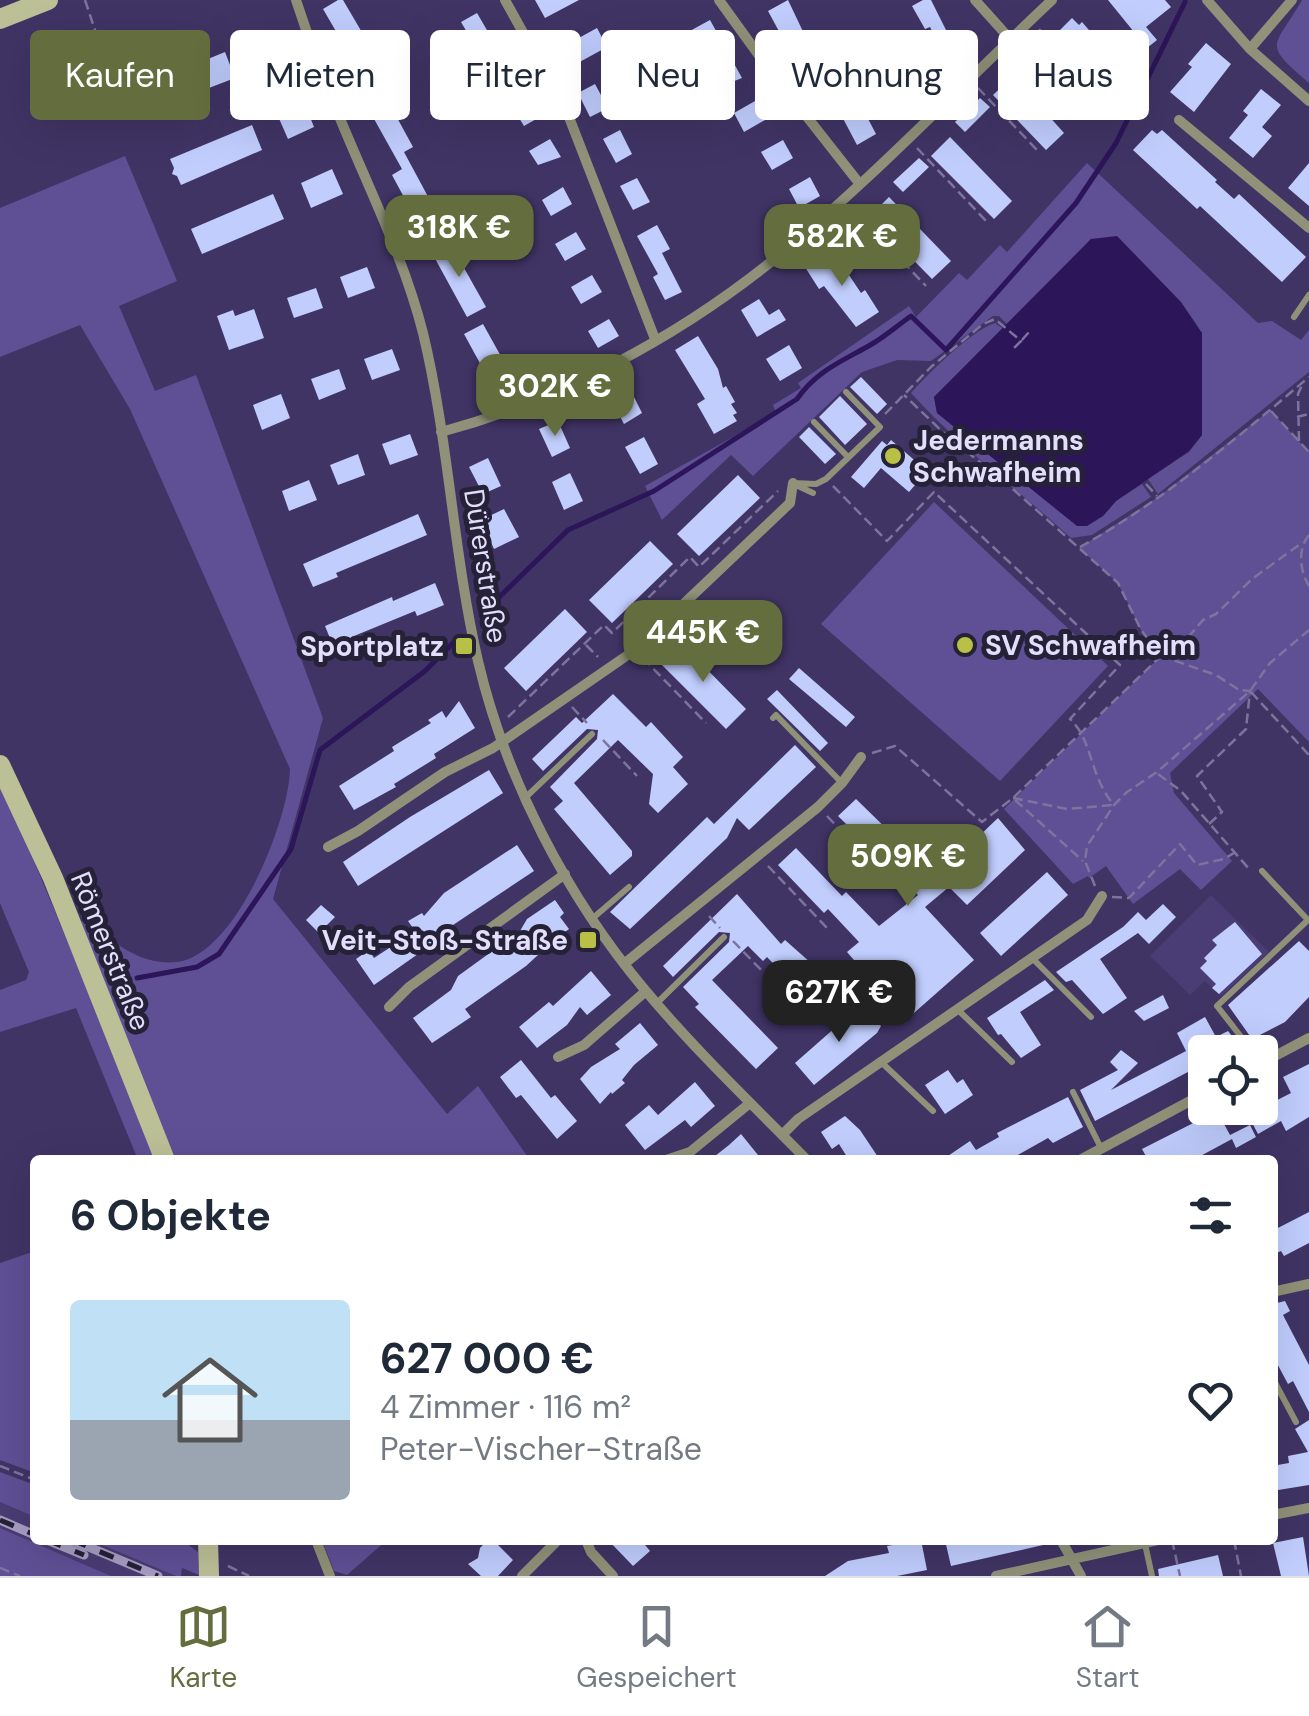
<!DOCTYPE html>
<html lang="de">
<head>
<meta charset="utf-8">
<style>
	:root { --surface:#fff; --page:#f6f6f7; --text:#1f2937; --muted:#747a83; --line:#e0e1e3; --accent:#646d3e }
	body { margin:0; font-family:"DM Sans",sans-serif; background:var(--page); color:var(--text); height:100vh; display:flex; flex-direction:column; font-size:38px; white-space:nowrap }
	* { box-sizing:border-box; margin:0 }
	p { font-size:32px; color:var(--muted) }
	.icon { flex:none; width:55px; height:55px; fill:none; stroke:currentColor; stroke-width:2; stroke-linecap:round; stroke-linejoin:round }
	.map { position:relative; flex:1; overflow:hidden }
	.side { position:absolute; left:30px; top:1155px; width:1248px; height:390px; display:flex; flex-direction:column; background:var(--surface); border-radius:10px; box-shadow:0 10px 40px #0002 }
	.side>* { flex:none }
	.hud { position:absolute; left:30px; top:30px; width:1250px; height:90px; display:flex; gap:20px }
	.fabs { position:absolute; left:1188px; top:1035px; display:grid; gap:20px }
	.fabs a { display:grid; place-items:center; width:90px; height:90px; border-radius:10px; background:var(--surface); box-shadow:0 10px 40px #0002; font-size:50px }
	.price { position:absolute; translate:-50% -85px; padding:0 22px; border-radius:20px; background:var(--accent); color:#fff; font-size:32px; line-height:65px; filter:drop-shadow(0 2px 5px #0008) }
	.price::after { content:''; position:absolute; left:50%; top:60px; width:30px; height:22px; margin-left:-15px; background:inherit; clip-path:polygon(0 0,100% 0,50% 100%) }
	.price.on { background:#222; color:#fff }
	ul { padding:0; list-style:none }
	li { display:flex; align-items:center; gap:30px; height:250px; padding:0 40px }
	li+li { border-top:2px solid var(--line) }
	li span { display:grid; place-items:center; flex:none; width:280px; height:200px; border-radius:10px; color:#555 }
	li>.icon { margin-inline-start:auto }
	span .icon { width:120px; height:120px; fill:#fffc; stroke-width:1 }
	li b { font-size:42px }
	h2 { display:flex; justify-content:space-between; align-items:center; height:120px; padding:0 40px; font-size:42px }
	.tag { padding:0 35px; border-radius:10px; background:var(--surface); box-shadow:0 10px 40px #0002; font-size:35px; line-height:90px }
	.tag.on { background:var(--accent); color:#fff }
	.menu { display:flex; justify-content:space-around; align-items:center; height:140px; border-top:2px solid var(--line); background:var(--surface); font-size:28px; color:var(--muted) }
	.menu a { display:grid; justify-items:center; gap:5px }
	.menu .on { color:var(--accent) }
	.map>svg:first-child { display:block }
</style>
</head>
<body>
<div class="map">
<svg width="1309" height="1576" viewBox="0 0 1309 1576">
	<rect width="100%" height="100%" fill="#403465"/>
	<path fill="#4a3c74" d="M1211 895 1269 952 1221 996 1205 981 1190 995 1150 956Z
		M0 1502 35 1517V1540H90L176 1576H111L0 1528Z"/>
	<path fill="#5f4f95" d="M1302 0H1309V83C1261 42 1274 49 1302 0Z
		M125 156 177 281 119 306 155 391 196 375 323 718 273 899 447 1114 478 1086 530 1160H176L78 922 89 920C112 943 142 966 177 962 236 955 289 820 290 769L130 409 80 325 0 357V208Z
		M1087 163 1258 323 1272 321 1301 340 1309 330V372L1158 494 1148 479 1189 452 1202 435V333L1091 239 1009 326 999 316H993L931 361 897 360 862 372 753 476 731 455 662 520 645 486 776 413 773 405 801 388 798 383 909 306 916 317 959 273 967 280 1000 245 1007 252Z
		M995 323 1005 330 934 397 937 413 1077 525 1103 516 1116 501 1142 484 1151 497 1092 535 1071 538C1017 489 959 446 911 393 929 373 972 330 995 323Z
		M1270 410 1309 452V742L1258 689 1170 773 1174 793 1232 861 1201 890 1180 869 1133 904 1106 866 1089 878 1088 876 1073 884 1004 809 1161 656 1141 630 1118 583 1079 548 1158 497Z
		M934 502 1108 666 1000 781 821 624Z
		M0 780 159 1160H138L76 1008 0 1032V990L26 980 29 972 0 903Z
		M35 1251V1473L0 1460V1263Z
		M0 1472 35 1485V1517L0 1502Z
		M0 1528 111 1576H0Z
		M90 1540H182L198 1552 199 1575 182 1568 181 1576H176Z
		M322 1540H387L347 1575 334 1571Z"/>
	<path fill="#2c1558" d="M1117 236 1181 302 1202 333V435L1189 451 1116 501 1103 516 1087 526H1077L937 413 934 397 1091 239Z"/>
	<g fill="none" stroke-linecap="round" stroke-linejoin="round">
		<path stroke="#2c1558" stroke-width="5" d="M487 609 568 530 654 491 797 399C817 370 843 361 872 344 886 336 898 325 911 316L946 350 1076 203 1116 143 1185 2
			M137 978 197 967 219 954 291 849 320 750 425 671 456 640"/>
	</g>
	<path fill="#c0cdfd" d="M338 0H343L380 63 370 68 413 147 404 152 432 204 439 200 453 226 434 237 413 198 406 201 392 175 402 169 359 92 366 88 355 64 323 9Z
		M535 0H579L545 18Z
		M788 0 818 63 801 72 768 11Z
		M923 0H931L949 36 959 31 969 50 946 58 930 27 925 29 912 6Z
		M1108 0H1165L1171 7 1146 27 1157 40 1147 48Z
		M477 13 515 78 499 87 461 22Z
		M1072 18 1079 25 1082 22 1125 72 1108 89 1055 35Z
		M710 20 742 78 719 87 688 32Z
		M597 28 607 47 576 64 566 45Z
		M277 35 285 54 258 65 250 46Z
		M1043 37 1052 47 1026 71 1017 61Z
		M1206 43 1231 64 1194 112 1170 92 1192 67 1188 64Z
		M225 52 235 78 128 119 123 99 157 91 154 81Z
		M1013 76 1064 133 1046 150 993 95Z
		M836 79H840L860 115 865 113 876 134 857 145 837 107 829 111 817 89Z
		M595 84 608 108 590 117 578 93Z
		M1261 89 1281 105 1262 127 1272 136 1253 158 1229 138 1248 115 1243 111Z
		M534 95 545 114 524 126 513 108Z
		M980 98 990 107 965 132 955 122Z
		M755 101 765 120 744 132 734 113Z
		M304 102 314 127 288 139 277 114Z
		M252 125 262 150 181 185 177 176 172 174 174 168 170 159Z
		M620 130 632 154 616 163 603 139Z
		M1152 130 1157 134 1162 130 1217 180 1215 182 1234 199 1239 194 1306 257 1282 282 1200 206 1197 209 1133 150Z
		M950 137 1012 201 994 219 931 156Z
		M550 139 561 157 538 165 529 151Z
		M783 140 793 158 772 170 761 152Z
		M919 158 929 167 903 192 893 182Z
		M1309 163V206L1288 188Z
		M332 169 343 194 311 208 301 183Z
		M810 177 820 196 799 208 789 189Z
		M637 178 650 202 633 210 620 186Z
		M563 187 572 204 551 216 542 200Z
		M273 194 284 219 202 254 191 229Z
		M889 197 951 261 932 279 870 216Z
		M657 225 670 249 662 253 682 292 665 300 653 277 658 274 637 236Z
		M576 232 586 249 565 261 555 244Z
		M450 243 486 307 467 317 432 253Z
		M829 252 834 259 837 257 861 293 865 290 879 312 856 327 824 286 819 289 805 267Z
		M367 267 375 288 348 298 340 277Z
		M592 275 602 292 581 304 571 287Z
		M316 288 323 308 294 318 287 298Z
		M759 299 769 315 779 309 786 320 757 337 741 310Z
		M254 309 264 338 229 350 217 316 233 310 235 316Z
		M609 319 619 336 598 348 588 331Z
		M483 324 518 387 499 398 464 334Z
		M698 336 718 369 723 388 726 386 735 402 731 404 737 413 733 415 737 421 714 434 697 404 705 399 675 350Z
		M789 345 802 368 780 381 766 359Z
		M392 349 400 370 372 380 364 359Z
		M339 369 346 389 319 400 311 379Z
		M861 377 887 404 877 414 850 387Z
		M628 386 631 398 634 397 642 413 624 424 609 396Z
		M281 394 290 418 262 430 253 405Z
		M840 396 867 424 845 445 819 417Z
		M558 421 570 448 552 457 539 429Z
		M809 427 836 454 825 464 799 437Z
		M410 434 418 455 390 465 382 444Z
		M644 437 658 464 640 474 625 447Z
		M891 440 927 471 909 492 881 468 864 488 851 477 882 441 887 445Z
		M358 454 365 475 338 485 330 465Z
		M488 458 501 486 483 494 469 467Z
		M570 473 583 501 564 510 552 482Z
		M738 475 760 498 699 556 677 534Z
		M309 480 317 500 289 511 282 491Z
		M504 509 519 537 494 549 481 520Z
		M418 514 427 535 336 573 338 577 313 587 303 564Z
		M650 541 673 564 612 623 589 600Z
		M435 583 444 605 417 616 415 611 354 636 356 642 334 648 325 626 392 597 393 601Z
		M565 609 587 632 526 691 504 668Z
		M680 642 746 709 726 729 659 662Z
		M799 668 855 717 846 727 789 679Z
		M777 690 828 743 820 751 767 699Z
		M613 694 646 727 651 722 683 757 673 767 688 784 658 813 649 804 653 774 618 740 574 783 632 851V856L610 875 554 809 563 801 550 787 597 739 598 730 587 729 543 771 532 759 576 717 582 723Z
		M459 701 475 728 434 754 436 758 394 784 396 787 354 810 339 786 394 751 392 747 431 723 428 720 442 711 446 718Z
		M795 745 816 767 749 830 737 818 727 838 630 929 610 912 707 817 714 824Z
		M489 770 503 793 358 886 343 862 410 817Z
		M856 799 936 877 998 818 1025 850 967 905 949 887 925 907 974 960 906 1020 847 952 859 942 828 909 824 913 778 865 796 848 842 896 846 892 879 926 903 907 918 895 838 816Z
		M517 845 534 871 450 927 452 930 374 985 356 959 369 950 374 958 415 931 408 921 422 913 424 916 444 893Z
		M1047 872 1068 895 1001 956 980 933Z
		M737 894 781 944 785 940 811 963 791 982 767 957 763 961 748 946 712 980 778 1048 756 1069 695 1007 699 1004 683 987 729 942 730 933 719 932 673 977 663 966Z
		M555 900 564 913 560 917 569 929 537 952 538 955 526 966 465 1009 471 1017 432 1043 413 1018 451 990 458 976 520 931 527 919Z
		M1163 904 1176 917 1149 944 1138 933 1100 959 1127 998 1103 1014 1072 980 1066 982 1056 972 1123 927 1138 912 1146 920Z
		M321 905 335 917 319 933 306 920Z
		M1235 922 1262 954 1219 994 1212 988 1216 984 1200 968 1207 961 1204 958 1217 945 1212 940Z
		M1299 941 1309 951V997L1285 1022 1252 1039 1228 1005Z
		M591 971 611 995 587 1015 580 1007 567 1025 537 1048 519 1027 549 1002 553 1006Z
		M1045 980 1054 990 1020 1012 1041 1045 1021 1058 1001 1034 998 1035 987 1018Z
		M1163 995 1169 1008 1144 1021 1134 1011Z
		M862 1004 881 1026 877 1033 814 1085 795 1063Z
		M1205 1017 1216 1037 1228 1031 1239 1045 1225 1052H1205V1063L1095 1121 1080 1090 1118 1070 1110 1062 1121 1050 1138 1063 1111 1090 1186 1051 1177 1033Z
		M640 1023 658 1045 634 1065 622 1080 625 1083 612 1094 611 1092 600 1104 580 1079 591 1067 620 1049 615 1044Z
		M521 1060 551 1098 555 1095 577 1121 557 1139 521 1095 516 1098 500 1077Z
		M1309 1064V1117L1286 1131 1281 1121 1258 1134 1248 1115 1291 1093 1283 1077Z
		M948 1070 957 1083 963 1079 973 1095 945 1114 925 1085Z
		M695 1082 715 1106 691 1127 685 1120 645 1150 625 1125 649 1105 658 1115Z
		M1068 1097 1083 1127 1053 1143 1048 1138 1009 1160H942L970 1141 976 1150 999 1137 997 1133Z
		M1217 1111 1230 1135 1250 1125 1256 1137 1236 1148 1232 1139 1193 1160H1148L1142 1149Z
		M845 1116 860 1130 880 1160H849L839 1144 832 1149 821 1132Z
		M741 1134 762 1160H710L729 1145Z
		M1309 1212V1243L1284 1256 1281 1251 1272 1255V1231Z
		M1275 1300 1277 1303 1285 1301 1290 1311 1283 1315 1309 1365V1412L1293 1381 1288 1384 1272 1354V1301Z
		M1309 1420V1485L1272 1491V1466L1289 1463 1288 1456 1308 1452 1295 1429Z
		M1303 1537 1309 1576H1281L1273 1543Z
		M488 1540H493L513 1560 498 1576H481L468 1564 478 1558 480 1548Z
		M608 1540H641L650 1551 633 1566Z
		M921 1540 927 1570 897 1576H825L848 1561 889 1553 887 1546Z
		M945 1540H1042L1043 1545 951 1566Z
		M1218 1555 1223 1576H1159L1158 1569Z"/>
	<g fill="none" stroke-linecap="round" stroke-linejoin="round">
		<path stroke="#7d749e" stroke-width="2.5" stroke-dasharray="10 5" stroke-linecap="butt" d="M85 0 121 109
			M1039 29 1102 97
			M978 88 1039 152
			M917 148 988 223
			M851 207 926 286
			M1022 340 1029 332
			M1271 411 1309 452
			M885 414 931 367 983 324 995 319 1021 341 1012 350
			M1297 417 1309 414
			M1299 441 1298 394 1303 383
			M1146 484 1157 496
			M833 486 887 541 934 492 1120 665 1070 719C1093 740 1089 776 1114 805
			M1309 535C1297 550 1300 571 1309 586
			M1080 547C1163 501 1237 438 1309 377
			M586 645 598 657
			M643 658 706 723
			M1251 692 1309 755
			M572 707 587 723
			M508 717 604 625 612 633 690 557 699 567 778 491
			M603 740 637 776
			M872 753 895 746 982 822 1013 798 1161 656 1141 630 1118 583 1005 482 946 435 904 395
			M1158 774 1181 791 1250 870
			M1013 798 1067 809 1113 805
			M1015 800 1083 861
			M827 816 888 880
			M1209 824 1222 812 1197 776 1246 729 1250 691 1239 690 1216 675 1161 656H1172L1203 620 1216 614 1252 579 1303 542
			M768 866 829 930
			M1095 886 1085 861 1087 846 1114 805 1127 792 1157 772 1250 691 1270 663 1309 630
			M1112 897 1129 898 1180 844 1197 865 1224 859 1234 853
			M709 916 720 928
			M733 941 768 977
			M0 1466 35 1480
			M1172 1540 1180 1576
			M1234 1540 1241 1576
			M228 1566 249 1576
			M0 1568 20 1576"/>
		<path stroke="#8f9278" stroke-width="6" d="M1294 317 1309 295
			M814 422 848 457
			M793 483 816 484 826 479 880 427 846 392
			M796 485 813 493
			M773 718 776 715 842 783
			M525 798 592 734
			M1262 871 1308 920
			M593 918 629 887
			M1033 959 1091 1017
			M657 1003 724 937
			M957 1009 1012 1062
			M1253 1052 1217 1006 1308 920
			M881 1062 933 1111
			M1073 1092 1101 1148
			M1272 1377 1296 1422
			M1145 1544 1152 1576"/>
		<path stroke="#8f9278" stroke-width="10" d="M296 0C310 43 326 86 344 128 372 195 405 262 423 333 449 441 453 553 478 661 506 780 567 897 645 990 695 1050 752 1104 807 1160
			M505 0 567 112 655 339
			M719 0 763 61 859 183
			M975 0 1010 39
			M1207 0 1250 49 1309 101
			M1250 49 1292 0
			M1179 120 1309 228
			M441 432C560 400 676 338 772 261 871 181 959 87 1052 0
			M328 847 358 831 445 772 493 748 635 650 790 503 793 483
			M624 964 818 807 842 783 861 757
			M389 1007 409 987 565 874
			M558 1057 584 1045 646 991
			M1260 1064 1309 1038
			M782 1135 798 1119 1087 920 1102 896
			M666 1160 690 1152 750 1103
			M1080 1160 1205 1093
			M1272 1292 1309 1284
			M1272 1515 1309 1508
			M316 1540 330 1576
			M586 1540 591 1552 613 1576
			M1061 1540 1081 1576
			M522 1576 558 1540
			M996 1576 1158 1540"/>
		<path stroke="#bcc097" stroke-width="20" d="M0 19 48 0
			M0 765 53 878 165 1160
			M208 1540 209 1576"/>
		<g stroke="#a69ec3" stroke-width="9">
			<path id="rail" d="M0 1520 35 1535
				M47 1540 84 1555
				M72 1540 158 1576"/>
		</g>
		<use href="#rail" stroke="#252137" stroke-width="5" stroke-dasharray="15" stroke-linecap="butt"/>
	</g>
	<g fill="#b9c046" stroke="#252137" stroke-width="4">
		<circle cx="893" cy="456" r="10"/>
		<circle cx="965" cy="645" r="10"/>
		<rect x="454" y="636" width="20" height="20" rx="5"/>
		<rect x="578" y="930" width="20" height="20" rx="5"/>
	</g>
	<g text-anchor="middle" stroke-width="10" stroke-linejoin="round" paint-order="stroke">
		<g font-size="28" font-weight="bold" fill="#e3defc" stroke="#252137" text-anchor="start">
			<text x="913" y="450">Jedermanns<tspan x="913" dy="32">Schwafheim</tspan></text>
			<text x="985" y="655">SV Schwafheim</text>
			<text x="444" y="656" text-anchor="end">Sportplatz</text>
			<text x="568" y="950" text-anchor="end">Veit-Stoß-Straße</text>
		</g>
		<g font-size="28" fill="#e3defc" stroke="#252137">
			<text transform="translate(486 566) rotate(81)" y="10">Dürerstraße</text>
			<text transform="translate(111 951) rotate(68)" y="10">Römerstraße</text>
		</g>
	</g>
</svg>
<div class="fabs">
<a><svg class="icon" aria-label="locate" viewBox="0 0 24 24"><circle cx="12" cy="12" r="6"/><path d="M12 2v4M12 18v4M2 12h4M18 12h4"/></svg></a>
</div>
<b class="price" style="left:459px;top:280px">318K €</b>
<b class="price" style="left:842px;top:289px">582K €</b>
<b class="price" style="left:555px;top:439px">302K €</b>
<b class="price" style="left:703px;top:685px">445K €</b>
<b class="price" style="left:908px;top:909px">509K €</b>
<b class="price on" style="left:839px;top:1045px">627K €</b>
<div class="hud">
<a class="tag on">Kaufen</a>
<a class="tag">Mieten</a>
<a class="tag">Filter</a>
<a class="tag">Neu</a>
<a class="tag">Wohnung</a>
<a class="tag">Haus</a>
</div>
<section class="side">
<h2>6 Objekte<svg class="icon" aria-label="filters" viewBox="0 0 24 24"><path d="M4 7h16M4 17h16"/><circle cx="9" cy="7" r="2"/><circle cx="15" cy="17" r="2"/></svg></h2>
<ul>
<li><span style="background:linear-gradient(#bfe0f5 60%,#9aa5b1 0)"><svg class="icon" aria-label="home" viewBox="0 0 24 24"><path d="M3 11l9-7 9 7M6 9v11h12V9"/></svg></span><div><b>627 000 €</b><p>4 Zimmer · 116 m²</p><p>Peter-Vischer-Straße</p></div><svg class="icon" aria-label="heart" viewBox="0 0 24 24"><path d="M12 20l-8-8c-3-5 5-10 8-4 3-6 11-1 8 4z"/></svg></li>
</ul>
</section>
</div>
<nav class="menu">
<a class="on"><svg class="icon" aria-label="map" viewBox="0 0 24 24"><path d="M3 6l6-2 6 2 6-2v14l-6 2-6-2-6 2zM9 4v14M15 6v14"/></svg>Karte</a>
<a><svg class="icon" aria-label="saved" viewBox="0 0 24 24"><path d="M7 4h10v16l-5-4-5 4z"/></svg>Gespeichert</a>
<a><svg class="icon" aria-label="home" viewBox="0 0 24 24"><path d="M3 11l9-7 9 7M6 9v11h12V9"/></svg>Start</a>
</nav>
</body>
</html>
